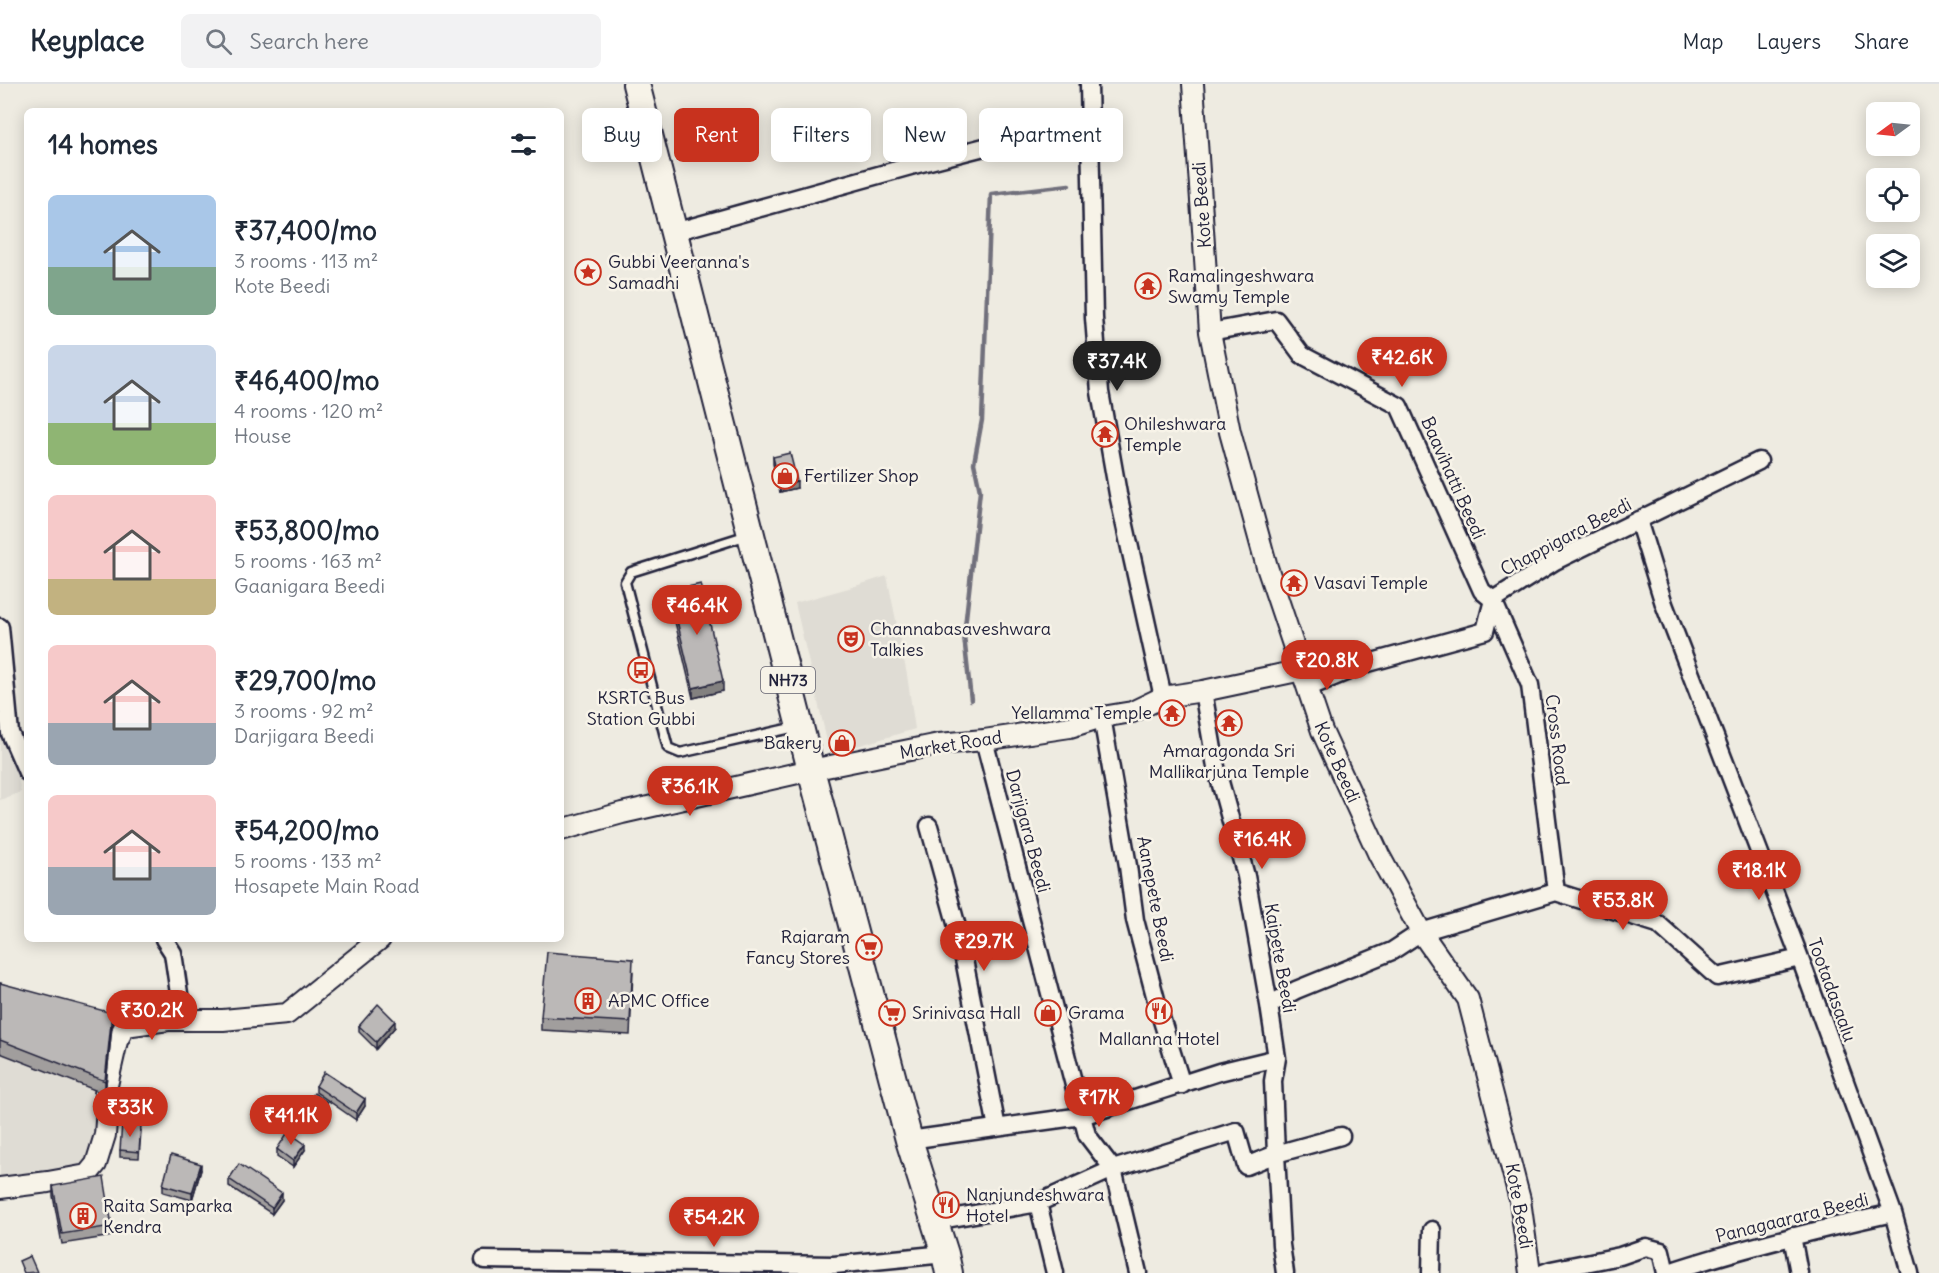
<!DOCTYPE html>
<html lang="en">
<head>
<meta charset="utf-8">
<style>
	:root { --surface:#fff; --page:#f2f2f3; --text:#1f2937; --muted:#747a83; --line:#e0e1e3; --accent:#c8321e }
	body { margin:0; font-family:Delius,sans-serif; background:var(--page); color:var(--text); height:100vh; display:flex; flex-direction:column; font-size:22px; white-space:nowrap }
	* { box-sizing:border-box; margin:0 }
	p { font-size:20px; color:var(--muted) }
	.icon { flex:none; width:33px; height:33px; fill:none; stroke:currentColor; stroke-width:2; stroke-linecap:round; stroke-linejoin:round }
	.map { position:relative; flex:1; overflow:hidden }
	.details { position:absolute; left:24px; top:24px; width:540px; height:834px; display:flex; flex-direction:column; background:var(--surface); border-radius:9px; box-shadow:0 3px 15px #0003 }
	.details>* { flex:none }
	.hud { position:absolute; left:582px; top:24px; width:570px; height:54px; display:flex; gap:12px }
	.needle { width:39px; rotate:255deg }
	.fabs { position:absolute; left:1866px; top:18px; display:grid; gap:12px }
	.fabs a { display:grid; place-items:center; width:54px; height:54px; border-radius:9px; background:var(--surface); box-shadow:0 3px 15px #0003; font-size:30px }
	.price { position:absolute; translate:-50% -51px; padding:0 14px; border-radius:21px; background:var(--accent); color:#fff; font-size:20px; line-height:39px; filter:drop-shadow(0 2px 3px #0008) }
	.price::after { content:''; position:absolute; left:50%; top:36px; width:18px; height:14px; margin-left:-9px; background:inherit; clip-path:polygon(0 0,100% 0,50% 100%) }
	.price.selected { background:#222; color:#fff }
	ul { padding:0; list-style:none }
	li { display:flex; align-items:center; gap:18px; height:150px; padding:0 24px }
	li span { display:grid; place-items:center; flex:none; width:168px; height:120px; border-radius:9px; color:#555 }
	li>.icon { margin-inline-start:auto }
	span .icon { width:72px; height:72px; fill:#fffc; stroke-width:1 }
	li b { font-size:26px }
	h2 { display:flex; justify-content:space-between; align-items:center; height:72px; padding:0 24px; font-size:26px }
	.chip { padding:0 21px; border-radius:9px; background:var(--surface); box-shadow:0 3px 15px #0003; font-size:21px; line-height:54px }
	.chip.selected { background:var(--accent); color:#fff }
	header { display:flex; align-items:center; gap:36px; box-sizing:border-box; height:84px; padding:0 30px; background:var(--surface); border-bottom:2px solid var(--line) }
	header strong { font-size:28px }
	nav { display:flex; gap:33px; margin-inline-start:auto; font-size:21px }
	.search { width:420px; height:54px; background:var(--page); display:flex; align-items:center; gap:15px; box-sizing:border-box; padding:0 21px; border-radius:9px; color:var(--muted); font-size:22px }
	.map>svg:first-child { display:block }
</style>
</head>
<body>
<header>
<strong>Keyplace</strong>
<div class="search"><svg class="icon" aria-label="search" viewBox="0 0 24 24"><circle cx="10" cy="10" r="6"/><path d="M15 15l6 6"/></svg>Search here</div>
<nav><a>Map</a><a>Layers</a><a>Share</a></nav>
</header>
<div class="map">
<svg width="1939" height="1189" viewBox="0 0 1939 1189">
	<rect width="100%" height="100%" fill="#eeebe1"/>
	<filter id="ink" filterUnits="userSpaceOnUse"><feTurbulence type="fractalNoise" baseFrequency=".0167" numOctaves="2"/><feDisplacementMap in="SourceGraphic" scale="12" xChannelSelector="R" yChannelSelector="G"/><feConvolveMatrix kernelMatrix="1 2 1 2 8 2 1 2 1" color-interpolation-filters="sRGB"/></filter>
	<g filter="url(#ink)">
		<path fill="#dfdcd4" d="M887 492 907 591 915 645 830 670 795 519 849 504Z
			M0 602 21 708 0 716Z
			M0 969 105 1010 96 1080 0 1104Z"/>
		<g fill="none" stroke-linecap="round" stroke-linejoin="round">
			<path stroke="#716f7b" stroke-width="4.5" d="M971 616 964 552 980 407 974 379 982 336 991 110 1069 101"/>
			<g stroke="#22223b" stroke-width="13">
				<path id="service" d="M748 451 631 488 625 498 668 664 680 669 796 643"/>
			</g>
			<g stroke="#22223b" stroke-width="21">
				<path id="minor" d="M1089 0 1094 234 1100 308 1118 410 1163 613
					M674 148 918 80 1039 49 1089 41
					M1210 248 1276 236 1302 271 1399 322 1482 507 1493 516 1530 601 1556 808
					M1638 436 1664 520 1800 874 1893 1129 1910 1189
					M0 543 10 649 27 688
					M1307 604 1365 580 1485 547 1493 516 1555 477 1759 377
					M1203 607 1216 683 1246 792 1269 921 1277 974 1273 997 1276 1070 1281 1161 1285 1189
					M1102 633 1128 782 1135 836 1159 927 1182 1001
					M929 742 959 850 997 1044
					M164 855 173 869 181 923 168 936
					M1269 921 1296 906 1392 867 1421 848 1556 808 1658 840 1717 893 1800 874
					M909 1056 1082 1032 1219 988 1277 974
					M1038 1119 1055 1189
					M934 1137 1038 1119 1113 1085 1087 1051 984 656
					M1792 1152 1799 1189
					M484 1176 834 1181 945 1170
					M1138 1189 1113 1085 1236 1047 1246 1082 1276 1070 1341 1052
					M1431 1189 1432 1146
					M1543 1189 1551 1186 1620 1172 1646 1163 1661 1167 1666 1189
					M1666 1189C1741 1164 1816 1146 1893 1129"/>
			</g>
			<g stroke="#22223b" stroke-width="24">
				<path id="tertiary" d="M1193 0 1210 248 1230 348 1267 483 1322 647 1379 771 1421 848 1468 915 1520 1116 1530 1189
					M561 746 622 729 811 686 939 660 984 656 1070 643 1102 633 1132 628 1163 613 1203 607 1302 586
					M0 1104 48 1098 87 1091 96 1080 105 1051 107 1024 105 1010 117 957 125 942 168 936H223L287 930 380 855"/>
			</g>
			<g stroke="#22223b" stroke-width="30">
				<path id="primary" d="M636 0 811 686 909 1056 945 1170 949 1189"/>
			</g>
			<use href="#service" stroke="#f7f3e8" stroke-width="8"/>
			<use href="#minor" stroke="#f7f3e8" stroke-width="16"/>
			<use href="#tertiary" stroke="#f7f3e8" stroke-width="20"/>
			<use href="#primary" stroke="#f7f3e8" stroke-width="26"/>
		</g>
		<path fill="#a19e9d" stroke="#22223b" stroke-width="1.5" d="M773 373 797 404 780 408 773 380Z
			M670 507 723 607 693 614 670 517Z
			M633 888 630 951 541 946V933Z
			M0 899 112 942 105 1010 0 969Z
			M359 942 395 943 376 965 359 948Z
			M316 1002 365 1022 356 1036 316 1008Z
			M327 1021 318 1035 305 1026V1023Z
			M141 1047 139 1074 120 1073V1066Z
			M277 1065 305 1066 293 1083 277 1072Z
			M201 1086 192 1116 163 1108V1101Z
			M229 1095 282 1116 272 1130 229 1102Z
			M53 1102 112 1142V1152L62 1160 53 1112Z"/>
		<path fill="#838180" stroke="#22223b" stroke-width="1.5" d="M797 397V404L780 408V401Z
			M723 597V607L693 614V604Z
			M112 929V942L105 1010V997Z
			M395 937V943L376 965V958Z
			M365 1015V1022L356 1036V1029Z
			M327 1018V1021L318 1035V1031Z
			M305 1060V1066L293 1083V1077Z
			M201 1080V1086L192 1116V1109Z
			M282 1109V1116L272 1130V1124Z"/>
		<path fill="#bbb8b7" stroke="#22223b" stroke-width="1.5" d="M790 369 797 397 780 401 773 373Z
			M701 500 723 597 693 604 670 507Z
			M547 868 633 875 630 938 541 933Z
			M0 899 112 929 105 997 0 956Z
			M378 920 395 937 376 958 359 942Z
			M324 988 365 1015 356 1029 316 1002Z
			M314 1009 327 1018 318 1031 305 1023Z
			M122 1039 141 1041 139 1068 120 1066Z
			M288 1048 305 1060 293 1077 277 1065Z
			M171 1071 201 1080 192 1109 163 1101Z
			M239 1080 282 1109 272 1124 229 1095Z
			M104 1093 112 1142 62 1150 53 1102Z
			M30 1172 37 1188 24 1189 19 1177Z"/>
	</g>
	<defs>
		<g id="sight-ring" transform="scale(1.35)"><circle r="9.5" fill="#f7f3e8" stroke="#c8321e" stroke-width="1.5"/><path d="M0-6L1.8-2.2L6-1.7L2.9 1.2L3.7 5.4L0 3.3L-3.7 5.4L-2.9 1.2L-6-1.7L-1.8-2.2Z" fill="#c8321e"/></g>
		<g id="temple-ring" transform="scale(1.35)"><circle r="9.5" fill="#f7f3e8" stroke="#c8321e" stroke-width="1.5"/><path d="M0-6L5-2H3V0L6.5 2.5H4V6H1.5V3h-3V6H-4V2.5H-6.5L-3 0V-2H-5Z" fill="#c8321e"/></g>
		<g id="shop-ring" transform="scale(1.35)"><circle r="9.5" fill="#f7f3e8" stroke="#c8321e" stroke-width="1.5"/><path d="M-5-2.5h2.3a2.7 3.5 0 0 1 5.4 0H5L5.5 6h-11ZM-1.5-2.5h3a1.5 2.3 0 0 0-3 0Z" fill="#c8321e"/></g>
		<g id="theatre-ring" transform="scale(1.35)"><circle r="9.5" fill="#f7f3e8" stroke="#c8321e" stroke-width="1.5"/><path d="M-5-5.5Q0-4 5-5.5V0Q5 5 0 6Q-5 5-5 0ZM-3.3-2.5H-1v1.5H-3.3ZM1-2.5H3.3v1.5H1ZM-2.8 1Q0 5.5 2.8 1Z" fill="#c8321e"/></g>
		<g id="bus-ring" transform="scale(1.35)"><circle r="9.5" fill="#f7f3e8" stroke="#c8321e" stroke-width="1.5"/><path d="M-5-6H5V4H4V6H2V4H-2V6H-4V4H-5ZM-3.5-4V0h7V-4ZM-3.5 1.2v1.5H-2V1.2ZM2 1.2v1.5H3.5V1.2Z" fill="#c8321e"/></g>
		<g id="supermarket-ring" transform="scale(1.35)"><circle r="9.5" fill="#f7f3e8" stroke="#c8321e" stroke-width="1.5"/><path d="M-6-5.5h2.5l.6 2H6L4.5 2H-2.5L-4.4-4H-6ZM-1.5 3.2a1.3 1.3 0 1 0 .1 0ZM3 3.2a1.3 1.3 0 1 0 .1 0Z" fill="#c8321e"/></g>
		<g id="building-ring" transform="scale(1.35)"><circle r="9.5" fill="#f7f3e8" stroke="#c8321e" stroke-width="1.5"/><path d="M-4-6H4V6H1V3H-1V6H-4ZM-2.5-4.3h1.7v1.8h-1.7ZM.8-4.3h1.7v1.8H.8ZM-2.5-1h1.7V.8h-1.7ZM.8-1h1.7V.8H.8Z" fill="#c8321e"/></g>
		<g id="restaurant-ring" transform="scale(1.35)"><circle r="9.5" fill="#f7f3e8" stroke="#c8321e" stroke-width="1.5"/><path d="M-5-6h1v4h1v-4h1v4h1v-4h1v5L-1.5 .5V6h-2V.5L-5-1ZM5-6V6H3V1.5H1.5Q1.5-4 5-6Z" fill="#c8321e"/></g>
	</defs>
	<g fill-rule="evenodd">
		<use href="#sight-ring" x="588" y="188"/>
		<use href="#temple-ring" x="1148" y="202"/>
		<use href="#temple-ring" x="1105" y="350"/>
		<use href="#shop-ring" x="785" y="392"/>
		<use href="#temple-ring" x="1294" y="499"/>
		<use href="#theatre-ring" x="851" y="555"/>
		<use href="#bus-ring" x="641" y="586"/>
		<use href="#temple-ring" x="1172" y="629"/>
		<use href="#temple-ring" x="1229" y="639"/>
		<use href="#shop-ring" x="842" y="659"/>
		<use href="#supermarket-ring" x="869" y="863"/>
		<use href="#building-ring" x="588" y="917"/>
		<use href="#restaurant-ring" x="1159" y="927"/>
		<use href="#supermarket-ring" x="892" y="929"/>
		<use href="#shop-ring" x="1048" y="929"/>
		<use href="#restaurant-ring" x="946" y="1121"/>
		<use href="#building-ring" x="83" y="1132"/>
	</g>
	<g text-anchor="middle" stroke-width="5" stroke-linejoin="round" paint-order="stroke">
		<rect fill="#f7f3e8" stroke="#62616f" stroke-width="1.5" x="761" y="583" width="54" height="26" rx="4.5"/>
		<g font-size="16" font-weight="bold" fill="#22223b">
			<text x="788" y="602">NH73</text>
		</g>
		<g font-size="18" fill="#22223b" stroke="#f7f3e8">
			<text transform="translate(1202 121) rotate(-94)" y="6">Kote Beedi</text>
			<text transform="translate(1453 394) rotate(66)" y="6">Baavihatti Beedi</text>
			<text transform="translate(1566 453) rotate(-28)" y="6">Chappigara Beedi</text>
			<text transform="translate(1557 656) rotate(83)" y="6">Cross Road</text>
			<text transform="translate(951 661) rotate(-9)" y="6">Market Road</text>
			<text transform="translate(1337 678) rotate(66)" y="6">Kote Beedi</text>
			<text transform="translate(1028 747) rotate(75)" y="6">Darjigara Beedi</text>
			<text transform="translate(1155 815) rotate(79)" y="6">Aanepete Beedi</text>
			<text transform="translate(1280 874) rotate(80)" y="6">Kaipete Beedi</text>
			<text transform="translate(1832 906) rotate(70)" y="6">Tootadasaalu</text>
			<text transform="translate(1519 1122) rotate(80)" y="6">Kote Beedi</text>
			<text transform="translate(1792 1134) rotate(-14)" y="6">Panagaarara Beedi</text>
		</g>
		<g font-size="18" fill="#22223b" stroke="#f7f3e8" text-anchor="start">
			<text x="608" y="184">Gubbi Veeranna's<tspan x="608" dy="21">Samadhi</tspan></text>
			<text x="1168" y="198">Ramalingeshwara<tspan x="1168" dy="21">Swamy Temple</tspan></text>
			<text x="1124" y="346">Ohileshwara<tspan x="1124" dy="21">Temple</tspan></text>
			<text x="804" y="398">Fertilizer Shop</text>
			<text x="1314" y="505">Vasavi Temple</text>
			<text x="870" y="551">Channabasaveshwara<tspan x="870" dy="21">Talkies</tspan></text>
			<text x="641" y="620" text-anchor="middle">KSRTC Bus<tspan x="641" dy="21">Station Gubbi</tspan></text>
			<text x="1152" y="635" text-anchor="end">Yellamma Temple</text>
			<text x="822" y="665" text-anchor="end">Bakery</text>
			<text x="1229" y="673" text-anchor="middle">Amaragonda Sri<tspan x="1229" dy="21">Mallikarjuna Temple</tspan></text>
			<text x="850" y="859" text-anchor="end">Rajaram<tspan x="850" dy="21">Fancy Stores</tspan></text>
			<text x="608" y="923">APMC Office</text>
			<text x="912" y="935">Srinivasa Hall</text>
			<text x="1068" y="935">Grama</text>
			<text x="1159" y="961" text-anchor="middle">Mallanna Hotel</text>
			<text x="966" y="1117">Nanjundeshwara<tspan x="966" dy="21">Hotel</tspan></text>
			<text x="103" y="1128">Raita Samparka<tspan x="103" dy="21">Kendra</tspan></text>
		</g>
	</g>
</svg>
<div class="fabs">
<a><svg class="needle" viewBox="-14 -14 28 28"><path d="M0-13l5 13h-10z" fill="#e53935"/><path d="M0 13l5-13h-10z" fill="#747a83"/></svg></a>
<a><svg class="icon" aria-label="locate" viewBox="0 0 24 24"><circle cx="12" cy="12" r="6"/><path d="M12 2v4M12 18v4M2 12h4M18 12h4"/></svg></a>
<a><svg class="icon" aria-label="layers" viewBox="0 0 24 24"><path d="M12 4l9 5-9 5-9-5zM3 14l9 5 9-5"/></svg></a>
</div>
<b class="price" style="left:1402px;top:304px">₹42.6K</b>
<b class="price selected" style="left:1117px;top:308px">₹37.4K</b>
<b class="price" style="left:697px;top:552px">₹46.4K</b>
<b class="price" style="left:1327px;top:607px">₹20.8K</b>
<b class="price" style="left:690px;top:733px">₹36.1K</b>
<b class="price" style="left:1262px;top:786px">₹16.4K</b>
<b class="price" style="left:1759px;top:817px">₹18.1K</b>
<b class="price" style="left:1623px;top:847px">₹53.8K</b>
<b class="price" style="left:984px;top:888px">₹29.7K</b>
<b class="price" style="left:152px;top:957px">₹30.2K</b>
<b class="price" style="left:1099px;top:1044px">₹17K</b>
<b class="price" style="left:130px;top:1054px">₹33K</b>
<b class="price" style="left:291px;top:1062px">₹41.1K</b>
<b class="price" style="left:714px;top:1164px">₹54.2K</b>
<div class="hud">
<a class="chip">Buy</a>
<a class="chip selected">Rent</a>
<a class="chip">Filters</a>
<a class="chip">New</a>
<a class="chip">Apartment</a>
</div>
<section class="details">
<h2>14 homes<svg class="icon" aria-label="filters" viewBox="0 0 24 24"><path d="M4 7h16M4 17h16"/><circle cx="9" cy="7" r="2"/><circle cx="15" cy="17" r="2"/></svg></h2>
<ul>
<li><span style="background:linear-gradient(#a9c7e8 60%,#7fa58c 0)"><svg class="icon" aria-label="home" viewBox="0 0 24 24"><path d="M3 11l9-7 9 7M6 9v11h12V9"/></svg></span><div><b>₹37,400/mo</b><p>3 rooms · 113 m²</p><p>Kote Beedi</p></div></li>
<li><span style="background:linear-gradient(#c9d6e8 65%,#8fb573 0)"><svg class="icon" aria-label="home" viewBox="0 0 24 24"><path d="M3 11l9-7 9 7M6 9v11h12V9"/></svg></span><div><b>₹46,400/mo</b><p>4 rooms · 120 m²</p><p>House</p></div></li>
<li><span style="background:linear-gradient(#f6c9c9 70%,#c2b280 0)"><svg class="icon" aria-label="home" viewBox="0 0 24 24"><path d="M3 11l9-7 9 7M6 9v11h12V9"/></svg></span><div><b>₹53,800/mo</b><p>5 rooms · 163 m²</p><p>Gaanigara Beedi</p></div></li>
<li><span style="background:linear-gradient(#f6c9c9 65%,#9aa5b1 0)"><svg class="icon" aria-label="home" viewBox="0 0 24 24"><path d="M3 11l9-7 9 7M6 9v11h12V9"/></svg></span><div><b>₹29,700/mo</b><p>3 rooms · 92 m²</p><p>Darjigara Beedi</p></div></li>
<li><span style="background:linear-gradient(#f6c9c9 60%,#9aa5b1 0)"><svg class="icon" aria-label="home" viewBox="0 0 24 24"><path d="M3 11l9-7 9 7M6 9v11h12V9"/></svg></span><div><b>₹54,200/mo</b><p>5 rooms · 133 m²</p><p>Hosapete Main Road</p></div></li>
</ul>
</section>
</div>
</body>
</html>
